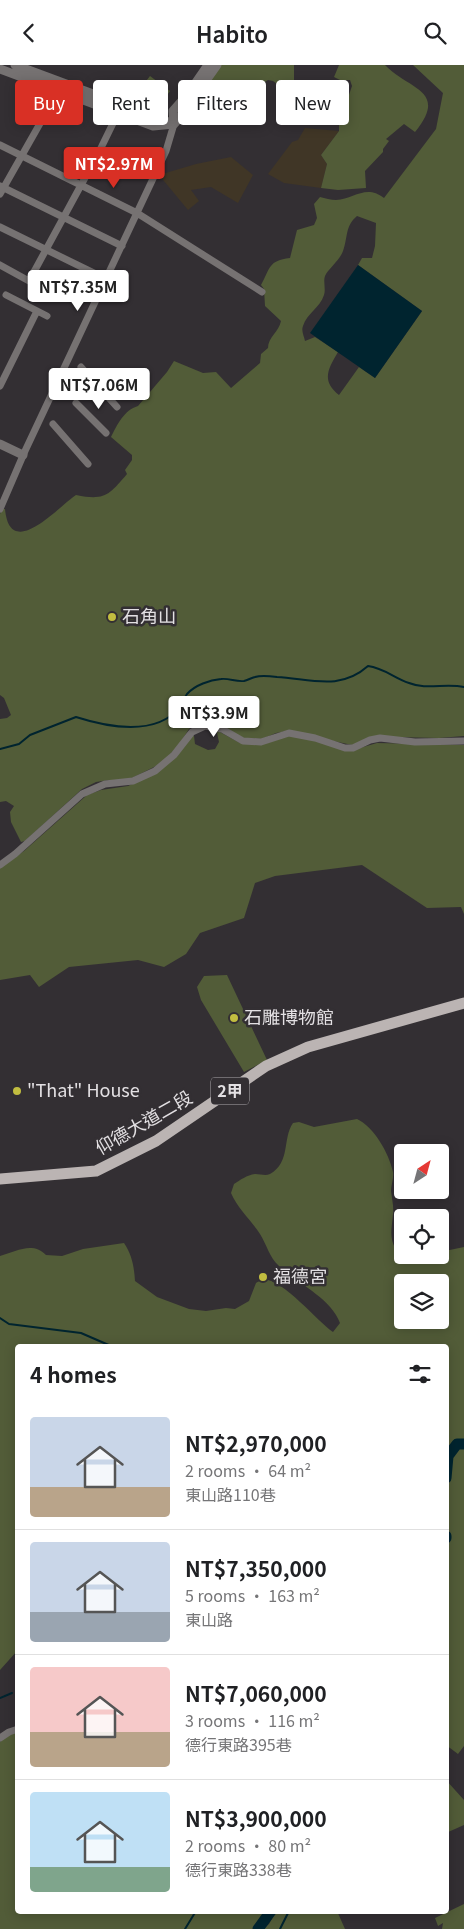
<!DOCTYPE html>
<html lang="en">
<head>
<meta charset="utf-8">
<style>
	:root { --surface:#fff; --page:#f2f2f2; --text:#202124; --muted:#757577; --line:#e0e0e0; --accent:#d93025 }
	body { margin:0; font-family:Georgia,"Noto Sans TC",serif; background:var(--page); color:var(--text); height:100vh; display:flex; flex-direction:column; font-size:19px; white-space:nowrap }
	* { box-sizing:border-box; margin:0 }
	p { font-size:16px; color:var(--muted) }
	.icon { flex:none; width:28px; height:28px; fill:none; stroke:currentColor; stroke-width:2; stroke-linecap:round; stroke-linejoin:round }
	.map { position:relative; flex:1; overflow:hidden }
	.drawer { position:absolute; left:15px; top:1279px; width:434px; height:570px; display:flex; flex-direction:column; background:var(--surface); border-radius:5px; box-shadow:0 2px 12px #0003 }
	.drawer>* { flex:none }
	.hud { position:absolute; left:15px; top:15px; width:435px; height:45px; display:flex; gap:10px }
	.needle { width:32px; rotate:36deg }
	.tools { position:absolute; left:394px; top:1079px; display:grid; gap:10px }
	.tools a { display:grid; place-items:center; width:55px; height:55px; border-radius:5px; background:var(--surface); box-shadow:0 2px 12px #0003; font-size:25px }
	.price { position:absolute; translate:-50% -42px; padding:0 11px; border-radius:5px; background:#fff; color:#222; font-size:16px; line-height:32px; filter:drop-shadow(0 1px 2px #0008) }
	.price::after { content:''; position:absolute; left:50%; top:30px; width:15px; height:11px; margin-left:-8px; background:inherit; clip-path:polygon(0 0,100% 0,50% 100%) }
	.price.selected { background:var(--accent); color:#fff }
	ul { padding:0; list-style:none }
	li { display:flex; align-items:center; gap:15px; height:125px; padding:0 15px }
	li+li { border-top:1px solid var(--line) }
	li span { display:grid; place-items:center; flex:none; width:140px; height:100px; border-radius:5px; color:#555 }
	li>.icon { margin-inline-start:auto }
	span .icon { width:60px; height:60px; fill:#fffc; stroke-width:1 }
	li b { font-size:21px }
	h2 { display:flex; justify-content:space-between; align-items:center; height:60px; padding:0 15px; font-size:21px }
	.tag { padding:0 18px; border-radius:5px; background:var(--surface); box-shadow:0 2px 12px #0003; font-size:18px; line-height:45px }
	.tag.selected { background:var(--accent); color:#fff }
	header { display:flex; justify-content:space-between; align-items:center; height:65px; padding:0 15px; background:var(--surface); font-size:22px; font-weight:600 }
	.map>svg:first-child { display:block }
</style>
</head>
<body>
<header><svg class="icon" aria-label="back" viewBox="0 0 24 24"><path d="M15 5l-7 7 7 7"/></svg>Habito<svg class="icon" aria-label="search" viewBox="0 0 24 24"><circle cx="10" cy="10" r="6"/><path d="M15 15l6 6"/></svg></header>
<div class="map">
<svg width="464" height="1864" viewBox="0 0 464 1864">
	<rect width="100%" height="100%" fill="#332f33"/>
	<path fill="#403626" d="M305 63 339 66 321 90 327 99 321 123 284 118 268 109 292 77 298 75Z
		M231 92 253 110 238 138 211 122 191 125 199 136 188 145 159 110 196 99Z"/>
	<path fill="#525c38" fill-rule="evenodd" d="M219 0H294V24L290 28 273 16 268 15 262 19 255 40 247 44H239C234 28 230 13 209 21L206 20Z
		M339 0H385C409 25 449 25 415 67L404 59 386 74 389 76 383 84V87L365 106 366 123 338 125 321 123 327 99 321 90 339 66V59L352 21 350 15H340L334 12Z
		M413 0H464V671L439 673 393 672 352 680 287 666 276 668 262 674 244 673 214 658 207 656 196 659 189 664 178 681 162 698 128 715H109L96 717 82 724 25 776 21 777 11 757 10 747 14 741 6 736 0 737V654L7 653 11 650 4 633 0 630V449L2 444H5C10 497 58 442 76 430 105 436 109 430 127 409L125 405 132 395V390L111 372C117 360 124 345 138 341L167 307 174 296 203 308 216 307 231 323 260 298 261 289 268 283C268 272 279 267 281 256L265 241 264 224 261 220C271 202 268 196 290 193L297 165 314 160 317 153 314 139 320 132C325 133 331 135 336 135 354 134 366 119 384 133L436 64 443 28ZM357 151 376 158 375 181 372 193H362L358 200 422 246 375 313 359 302 339 330C321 316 328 304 338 287L315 272 305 276C304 271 301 266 303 261 307 248 320 243 324 230 326 224 323 216 325 211 328 204 340 195 343 186 348 172 345 161 357 151Z
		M150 11 170 26 161 39 140 24Z
		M218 666 240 678 290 670 353 685 377 678 464 680V849L461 842 427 843 362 800 275 811 255 818 244 853 200 868 186 889 164 902 138 895 69 902 39 922 30 910 0 915V803L24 786 87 730 101 725 128 721 159 706 192 671H194L195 679 208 685 215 684 219 677 217 668Z
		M227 910 267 995 244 1007 201 935 197 922 204 911Z
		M357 1054C374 1062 389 1088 393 1107 394 1113 391 1120 391 1126 392 1134 394 1142 393 1149 392 1162 389 1172 395 1183L402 1184V1190H440V1187L464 1182V1681L458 1689 446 1680V1281H18L17 1586 0 1605V1191C16 1187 32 1176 46 1190L62 1191 83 1184 124 1178C132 1190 134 1201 135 1216L157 1232 189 1244 206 1246 226 1243 235 1244 249 1236 256 1218C258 1217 260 1215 263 1215 280 1211 317 1256 333 1267L340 1258C331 1233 298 1219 279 1201 269 1192 267 1180 260 1169 251 1155 238 1144 231 1128L234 1119C240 1115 247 1110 255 1109 261 1109 265 1111 270 1109 291 1097 282 1074 293 1058L299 1057 314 1062ZM402 1218H440V1255H402Z
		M17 1662 18 1846H268L254 1864H0V1677Z
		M446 1715 464 1735V1760L446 1768Z
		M464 1839V1864H442L443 1858 438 1861 435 1853Z
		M276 1846H337L345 1864H263L269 1859Z"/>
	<path fill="#00242f" d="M358 200 422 246 375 313 310 268Z"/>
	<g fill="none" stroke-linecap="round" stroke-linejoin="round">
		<path stroke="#00242f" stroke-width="2" d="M0 684 19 679 30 670 76 652C107 662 156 672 180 642 183 638 184 633 187 629 195 620 210 615 221 614 229 613 236 617 244 616 248 615 251 613 255 612 261 610 270 611 277 612 311 614 340 626 368 601 384 603 394 613 409 618 426 625 446 618 464 622
			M0 1253 9 1259 81 1268 111 1281
			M0 1633 12 1628
			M185 1864 196 1846
			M280 1864 289 1846"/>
		<path stroke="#00242f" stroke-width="11" d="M446 1413 448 1391 457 1379H464
			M446 1471V1473
			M258 1864 271 1846"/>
		<path stroke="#767272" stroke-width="7" d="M0 80 137 148 262 227
			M0 121 122 181
			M0 129 55 32 58 22
			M0 162 106 214
			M0 200 29 216 99 87 118 48
			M6 230 47 251
			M81 302 117 342
			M0 321 37 246
			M76 338 106 368
			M53 359 88 399
			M0 444 25 386 166 86 174 59
			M0 800 15 789 82 729 105 719 133 716 155 706 174 690 192 667 205 661 222 664 243 676 261 677 289 668 315 673 345 683H353L370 675 380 673 415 677 464 676
			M0 1673 9 1667 18 1664"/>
		<path stroke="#767272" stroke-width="9" d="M15 0 171 58
			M0 4 153 61 174 59
			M174 59 181 51 217 0
			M174 59 173 46 188 29 208 0
			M0 379 23 390"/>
		<path stroke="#bbb4b3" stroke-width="11" d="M0 1114 96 1106 156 1076 266 1001 308 982 464 938"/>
	</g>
	<g fill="#c1bd40" stroke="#332f33" stroke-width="2">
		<circle cx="112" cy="552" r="5"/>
		<circle cx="234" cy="953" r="5"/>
		<circle cx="17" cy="1026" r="5"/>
		<circle cx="263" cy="1212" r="5"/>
	</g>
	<g text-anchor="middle" stroke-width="5" stroke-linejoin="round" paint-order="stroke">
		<rect fill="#332f33" stroke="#aeabae" stroke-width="1" x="211" y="1012.5" width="38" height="27" rx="4"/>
		<g font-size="16" font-weight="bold" fill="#e3e0e3">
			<text x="230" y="1032">2甲</text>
		</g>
		<g font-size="18" fill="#e3e0e3" stroke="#332f33" text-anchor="start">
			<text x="122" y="558">石角山</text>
			<text x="244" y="959">石雕博物館</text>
			<text x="27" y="1032">"That" House</text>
			<text x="273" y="1218">福德宮</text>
		</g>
		<g font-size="18" fill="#e3e0e3" stroke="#332f33">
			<text transform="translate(144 1058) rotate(-30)" y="6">仰德大道二段</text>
		</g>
	</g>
</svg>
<div class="tools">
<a><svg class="needle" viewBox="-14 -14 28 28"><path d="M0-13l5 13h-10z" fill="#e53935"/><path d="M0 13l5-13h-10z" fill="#757577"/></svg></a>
<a><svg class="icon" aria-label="locate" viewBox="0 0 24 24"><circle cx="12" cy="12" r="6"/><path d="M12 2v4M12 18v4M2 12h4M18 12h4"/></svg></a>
<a><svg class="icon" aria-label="layers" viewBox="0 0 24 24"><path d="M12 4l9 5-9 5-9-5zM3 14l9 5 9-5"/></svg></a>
</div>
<b class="price selected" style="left:114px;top:124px">NT$2.97M</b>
<b class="price" style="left:78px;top:247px">NT$7.35M</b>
<b class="price" style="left:99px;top:345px">NT$7.06M</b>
<b class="price" style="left:214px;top:673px">NT$3.9M</b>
<div class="hud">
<a class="tag selected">Buy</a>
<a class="tag">Rent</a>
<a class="tag">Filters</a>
<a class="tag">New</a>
</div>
<section class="drawer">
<h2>4 homes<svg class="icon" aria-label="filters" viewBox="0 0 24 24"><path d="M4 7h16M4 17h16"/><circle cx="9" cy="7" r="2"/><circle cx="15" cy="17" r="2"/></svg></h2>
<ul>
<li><span style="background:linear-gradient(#c9d6e8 70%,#b9a48a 0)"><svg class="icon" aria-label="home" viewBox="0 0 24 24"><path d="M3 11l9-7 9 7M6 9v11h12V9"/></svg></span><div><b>NT$2,970,000</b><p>2 rooms · 64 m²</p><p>東山路110巷</p></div></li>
<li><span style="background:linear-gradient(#c9d6e8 70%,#9aa5b1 0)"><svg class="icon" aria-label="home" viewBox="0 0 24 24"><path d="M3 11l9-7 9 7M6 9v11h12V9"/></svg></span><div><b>NT$7,350,000</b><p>5 rooms · 163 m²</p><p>東山路</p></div></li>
<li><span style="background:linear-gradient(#f6c9c9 65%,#b9a48a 0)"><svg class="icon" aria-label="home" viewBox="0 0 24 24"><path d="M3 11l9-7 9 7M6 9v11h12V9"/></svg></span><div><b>NT$7,060,000</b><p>3 rooms · 116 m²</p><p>德行東路395巷</p></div></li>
<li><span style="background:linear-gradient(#bfe0f5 75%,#7fa58c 0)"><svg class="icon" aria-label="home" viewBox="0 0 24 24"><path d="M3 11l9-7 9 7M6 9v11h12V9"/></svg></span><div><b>NT$3,900,000</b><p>2 rooms · 80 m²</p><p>德行東路338巷</p></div></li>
</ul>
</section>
</div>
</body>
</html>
